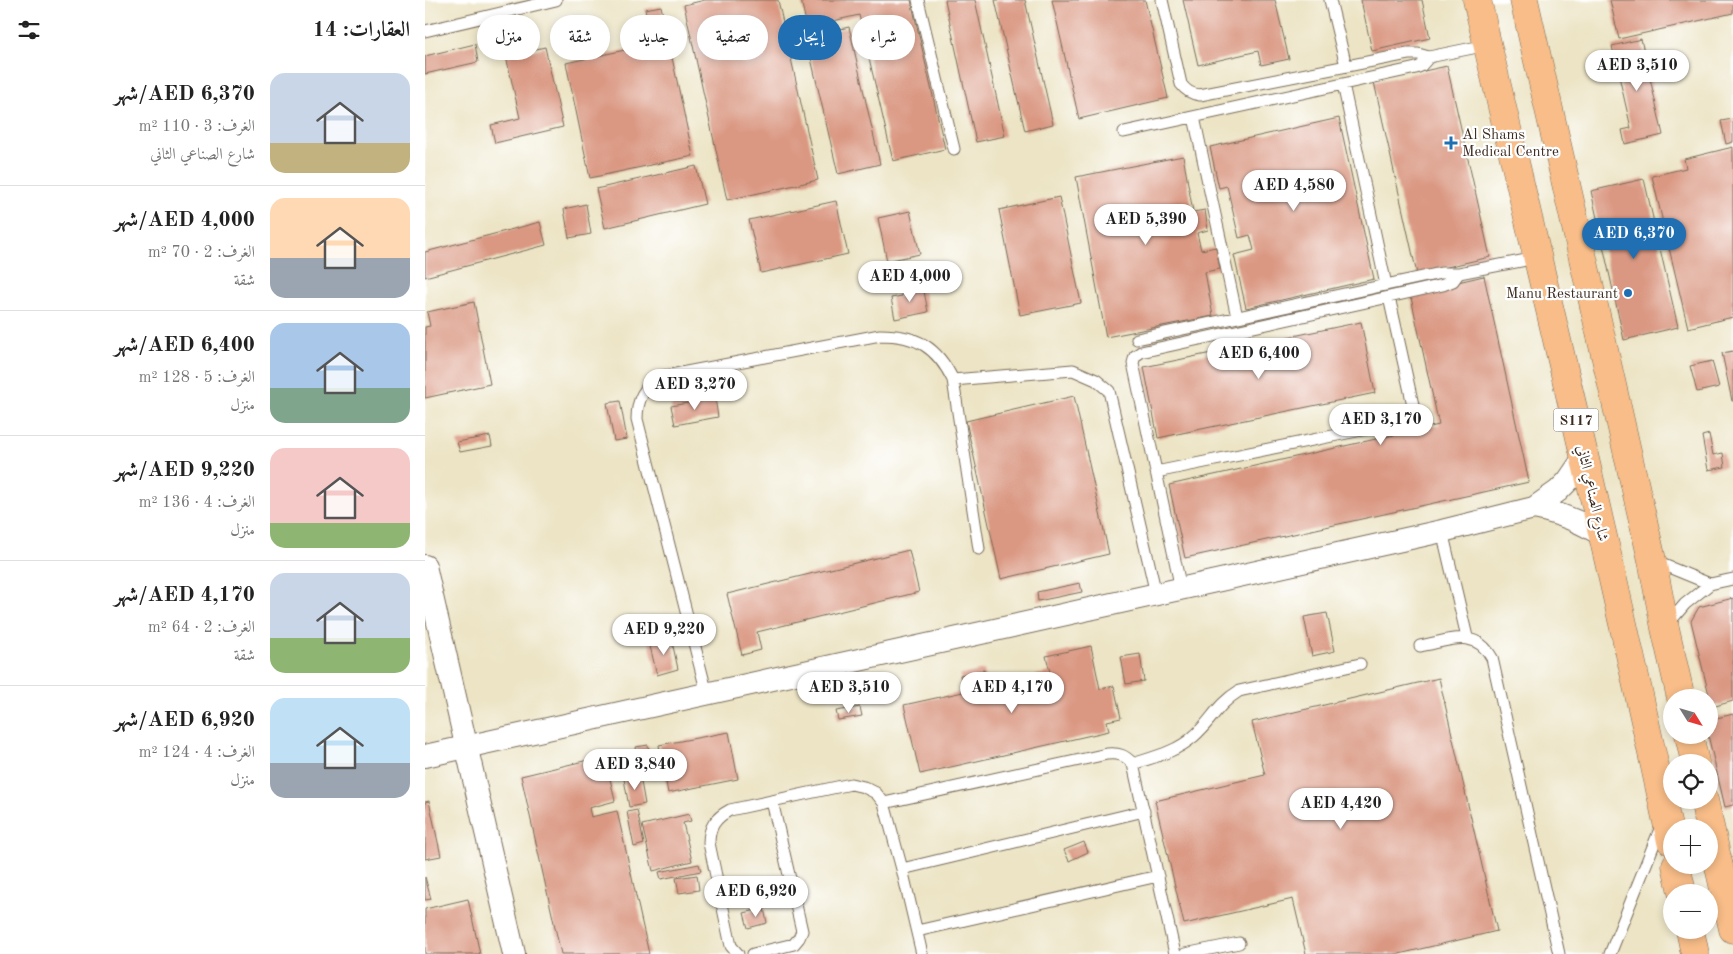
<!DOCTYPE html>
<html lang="ar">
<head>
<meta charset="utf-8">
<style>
	:root { --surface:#fff; --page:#f6f6f6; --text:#222; --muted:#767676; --line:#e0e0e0; --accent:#1f6fb2 }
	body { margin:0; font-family:"Old Standard TT",Amiri,serif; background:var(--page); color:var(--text); direction:rtl; height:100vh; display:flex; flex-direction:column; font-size:19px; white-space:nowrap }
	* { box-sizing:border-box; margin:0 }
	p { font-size:16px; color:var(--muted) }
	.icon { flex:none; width:28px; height:28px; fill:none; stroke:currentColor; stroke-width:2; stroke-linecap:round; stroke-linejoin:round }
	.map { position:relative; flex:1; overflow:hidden; direction:ltr }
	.drawer { display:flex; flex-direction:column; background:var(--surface); width:425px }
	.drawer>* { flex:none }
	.top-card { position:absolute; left:15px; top:15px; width:475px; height:45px; direction:rtl; display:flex; gap:10px }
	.needle { width:32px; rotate:127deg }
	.controls { position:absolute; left:1238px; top:689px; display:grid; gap:10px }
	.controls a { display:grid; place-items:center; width:55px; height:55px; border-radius:50%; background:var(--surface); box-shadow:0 2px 8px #0003; font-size:25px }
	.price { position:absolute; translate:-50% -42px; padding:0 11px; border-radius:18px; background:#fff; color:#222; font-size:16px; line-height:32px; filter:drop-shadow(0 1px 2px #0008) }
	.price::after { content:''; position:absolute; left:50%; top:30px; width:15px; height:11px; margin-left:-8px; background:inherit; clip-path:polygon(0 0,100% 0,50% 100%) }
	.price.current { background:var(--accent); color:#fff }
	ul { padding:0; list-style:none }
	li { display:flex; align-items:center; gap:15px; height:125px; padding:0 15px }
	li+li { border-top:1px solid var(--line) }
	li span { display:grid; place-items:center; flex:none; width:140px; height:100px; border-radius:15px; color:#555 }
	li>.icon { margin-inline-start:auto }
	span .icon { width:60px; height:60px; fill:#fffc; stroke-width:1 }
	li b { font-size:21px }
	h2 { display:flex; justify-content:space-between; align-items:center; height:60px; padding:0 15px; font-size:21px }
	.pill { padding:0 18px; border-radius:22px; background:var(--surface); box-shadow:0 2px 8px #0003; font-size:18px; line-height:45px }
	.pill.current { background:var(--accent); color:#fff }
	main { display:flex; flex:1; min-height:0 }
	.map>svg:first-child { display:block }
</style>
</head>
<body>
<main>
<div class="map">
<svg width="1308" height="954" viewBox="0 0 1308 954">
	<rect width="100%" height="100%" fill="#fff"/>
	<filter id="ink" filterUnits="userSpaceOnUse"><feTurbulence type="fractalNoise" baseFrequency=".02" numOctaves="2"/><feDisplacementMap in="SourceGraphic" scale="10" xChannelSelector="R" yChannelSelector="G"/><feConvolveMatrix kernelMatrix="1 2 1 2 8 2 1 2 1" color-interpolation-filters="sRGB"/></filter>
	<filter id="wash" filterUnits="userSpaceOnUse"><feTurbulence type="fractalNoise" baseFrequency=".0096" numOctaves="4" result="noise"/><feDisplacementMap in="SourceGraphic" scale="20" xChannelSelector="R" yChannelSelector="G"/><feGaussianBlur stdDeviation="1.12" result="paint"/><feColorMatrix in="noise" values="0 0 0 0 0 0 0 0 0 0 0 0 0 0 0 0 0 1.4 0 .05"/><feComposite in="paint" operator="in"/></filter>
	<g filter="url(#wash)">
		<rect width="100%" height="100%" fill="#ece4c5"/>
		<g id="blocks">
			<path fill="#da9882" d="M280 0H353L393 180 302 200 259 5Z
				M376 0H486L520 149 468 161 434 15 382 27Z
				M520 0H550L580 136 551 142Z
				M570 0H600L628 124 600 131Z
				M627 0H720L743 98 654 119Z
				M758 0H850L864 59 836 65 833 51 773 65Z
				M936 0H997L1005 38 947 51Z
				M1185 0H1308V13L1194 39Z
				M236 6 268 156 165 178 141 63 227 44 220 9Z
				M149 24 151 37 135 41 133 27Z
				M424 27 455 164 413 174 381 37Z
				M1216 39 1238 135 1200 144 1197 130 1206 128 1187 46Z
				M50 44 53 62 0 74V56Z
				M120 47 138 127 70 143 66 125 95 118 81 56Z
				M1022 66 1065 257 992 274 949 82Z
				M914 118 949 279 821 308 809 255 829 250 825 235 814 238 802 186 794 188 785 147Z
				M1308 119V142L1301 144 1296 121Z
				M1308 147V317L1263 328 1227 176 1261 168 1259 159Z
				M758 156 768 212 780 210 783 230 772 233 776 250 791 247 795 269 780 272 788 316 681 337 651 177Z
				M271 166 280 204 180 228 171 189Z
				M1219 179 1253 327 1199 340 1166 191Z
				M634 197 656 303 595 315 574 210Z
				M411 201 423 254 336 273 324 220Z
				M161 204 166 234 144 238 139 209Z
				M485 211 495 254 462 261 453 218Z
				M115 222 121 245 0 277V252Z
				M1059 276 1104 482 760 558 744 485 1014 425 985 293Z
				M491 286 493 292 499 291 503 312 470 319 466 298 477 296 476 289Z
				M49 302 65 384 0 398V327L5 326 2 312Z
				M936 322 950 393 733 438 719 367Z
				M1308 351V401H1307L1297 353Z
				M1287 361 1294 387 1272 392 1265 366Z
				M649 396 684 554 576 579 541 421Z
				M290 398 293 417 250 425 246 406Z
				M195 401 202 439 189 441 182 403Z
				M1284 434 1288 455 1298 453 1300 467 1283 470 1277 436Z
				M65 436 67 446 35 452 32 442Z
				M484 550 494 592 332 632 336 650 317 655 302 594Z
				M655 583 657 592 613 601 612 592Z
				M1308 598V701L1287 707 1266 621 1274 607Z
				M902 613 910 651 887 656 879 617Z
				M246 637 253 669 232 675 224 642Z
				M666 646 675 689 689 686 696 718 682 721 684 731 495 774 479 705 538 692 535 675 559 670 562 686 625 672 621 656Z
				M715 654 719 681 701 684 696 657Z
				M1014 678 1072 931 974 954H881L868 899 759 924 730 801 840 775 827 722Z
				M435 707 437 716 413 720 411 711Z
				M1308 714V805L1300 807 1283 735 1284 720Z
				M304 732 313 779 243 793 234 745Z
				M223 745 226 762 214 765 211 747Z
				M199 753 204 773 188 777 182 757Z
				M180 756 190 801 164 808 166 817 192 811 224 954H136L96 776Z
				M215 776 220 804 204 807 199 779Z
				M4 801 16 856 0 859V802Z
				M212 810 219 844 209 847 202 812Z
				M264 814 266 821 258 823 267 861 228 871 217 825Z
				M659 842 663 852 644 861 639 850Z
				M274 864 276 871 236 879 234 872Z
				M272 875 274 890 254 893 251 878Z
				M0 877 6 899 0 900Z
				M43 899 55 954H0V909Z
				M339 908 342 923 323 928 319 913Z"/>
		</g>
	</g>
	<g filter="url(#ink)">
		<use href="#blocks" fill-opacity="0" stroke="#796b58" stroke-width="1"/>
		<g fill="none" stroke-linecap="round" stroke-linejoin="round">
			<g stroke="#796b58" stroke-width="13">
				<path id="service" d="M493 0 529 149
					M737 0 756 84C761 91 766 94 775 95L983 54H993L1004 57 1062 45
					M905 0 921 66
					M0 31 131 0
					M918 84 961 285
					M769 117 812 317
					M699 132 991 68 996 66 1004 57
					M712 339 1016 273H1034L1111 258
					M528 380 648 370 671 380 684 391 731 594
					M731 472 981 421 987 412 988 405 964 297
					M1017 531 1042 637
					M1229 561 1285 584
					M756 589 708 363 710 356 716 352 1018 285 1028 281 1034 273
					M1242 625 1260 604 1285 584 1308 579
					M995 646C1024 641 1050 627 1067 658L1134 954
					M282 694 212 419C212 399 219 387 235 377L455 335C492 335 512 347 528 380L554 549
					M708 764C729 757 751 752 768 737 787 721 791 705 814 691L935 664
					M459 803 682 754C694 753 700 755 708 764L750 954
					M477 869 719 811
					M492 931 733 876
					M313 954 306 946 284 843C284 827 290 818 305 810L426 784 439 787 451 793 459 803 477 869 497 954
					M328 954 369 944 374 938 377 931 347 801
					M760 954 814 943
					M1185 954 1237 824"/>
			</g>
			<g stroke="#796b58" stroke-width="24">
				<path id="minor" d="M1109 508C1134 513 1156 521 1178 536
					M0 566 89 954
					M0 756 1017 531 1109 508 1133 491 1143 481 1160 456"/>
			</g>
			<g stroke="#796b58" stroke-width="29">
				<path id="primary" d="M1052 0C1117 280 1186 560 1246 841
					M1099 0 1227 560 1240 628 1256 698
					M1264 735 1270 762
					M1279 800 1308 929
					M1251 865 1257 892
					M1265 930 1270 954"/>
			</g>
			<use href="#service" stroke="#fff" stroke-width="11"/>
			<use href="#minor" stroke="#fff" stroke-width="22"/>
			<use href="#primary" stroke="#f8bd88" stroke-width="28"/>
		</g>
	</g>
	<g fill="#1f6fb2" stroke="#fff" stroke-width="2">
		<path d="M1023.5 135.5h5v5h5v5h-5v5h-5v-5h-5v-5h5z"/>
		<circle cx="1203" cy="293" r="5"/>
	</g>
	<g text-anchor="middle" stroke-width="4.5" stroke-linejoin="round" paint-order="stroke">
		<rect fill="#fff" stroke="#766a62" stroke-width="1" x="1128.5" y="408.5" width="45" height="23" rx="4"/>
		<g font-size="14" font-weight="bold" fill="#3b2a1e">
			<text x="1151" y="425">S117</text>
		</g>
		<g font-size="15" fill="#3b2a1e" stroke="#fff" text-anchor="start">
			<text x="1037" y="139">Al Shams<tspan x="1037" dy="17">Medical Centre</tspan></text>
			<text x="1193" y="298" text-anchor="end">Manu Restaurant</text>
		</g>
		<g font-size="15" fill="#3b2a1e" stroke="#fff">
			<text transform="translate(1168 493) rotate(77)" y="5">شارع الصناعي الثاني</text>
		</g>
	</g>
</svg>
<div class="controls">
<a><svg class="needle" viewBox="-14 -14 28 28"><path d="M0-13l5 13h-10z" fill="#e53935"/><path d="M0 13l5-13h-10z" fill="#767676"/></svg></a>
<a><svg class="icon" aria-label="locate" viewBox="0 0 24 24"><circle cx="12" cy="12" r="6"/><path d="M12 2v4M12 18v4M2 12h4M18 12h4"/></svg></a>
<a>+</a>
<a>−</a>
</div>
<b class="price" style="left:1212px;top:92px">AED 3,510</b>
<b class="price" style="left:869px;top:212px">AED 4,580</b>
<b class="price" style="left:721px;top:246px">AED 5,390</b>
<b class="price current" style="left:1209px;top:260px">AED 6,370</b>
<b class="price" style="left:485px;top:303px">AED 4,000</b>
<b class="price" style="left:834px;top:380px">AED 6,400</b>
<b class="price" style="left:270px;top:411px">AED 3,270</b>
<b class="price" style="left:956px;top:446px">AED 3,170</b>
<b class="price" style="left:239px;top:656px">AED 9,220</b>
<b class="price" style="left:424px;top:714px">AED 3,510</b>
<b class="price" style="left:587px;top:714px">AED 4,170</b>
<b class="price" style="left:210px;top:791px">AED 3,840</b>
<b class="price" style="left:916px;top:830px">AED 4,420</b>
<b class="price" style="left:331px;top:918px">AED 6,920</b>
<div class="top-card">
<a class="pill">شراء</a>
<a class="pill current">إيجار</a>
<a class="pill">تصفية</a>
<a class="pill">جديد</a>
<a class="pill">شقة</a>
<a class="pill">منزل</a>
</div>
</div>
<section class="drawer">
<h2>العقارات: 14<svg class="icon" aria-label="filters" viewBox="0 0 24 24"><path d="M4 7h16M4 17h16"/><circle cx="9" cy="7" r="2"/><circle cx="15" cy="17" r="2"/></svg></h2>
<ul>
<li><span style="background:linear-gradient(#c9d6e8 70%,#c2b280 0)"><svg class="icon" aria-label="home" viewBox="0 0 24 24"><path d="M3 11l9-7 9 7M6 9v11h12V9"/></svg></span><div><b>AED 6,370/شهر</b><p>الغرف: 3 · 110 m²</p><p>شارع الصناعي الثاني</p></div></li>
<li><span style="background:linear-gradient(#ffd9b3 60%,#9aa5b1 0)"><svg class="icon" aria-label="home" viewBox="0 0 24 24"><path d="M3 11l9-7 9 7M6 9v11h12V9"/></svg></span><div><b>AED 4,000/شهر</b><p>الغرف: 2 · 70 m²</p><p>شقة</p></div></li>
<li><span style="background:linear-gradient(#a9c7e8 65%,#7fa58c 0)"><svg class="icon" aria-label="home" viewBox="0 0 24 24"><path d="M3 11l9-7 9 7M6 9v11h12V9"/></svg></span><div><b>AED 6,400/شهر</b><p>الغرف: 5 · 128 m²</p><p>منزل</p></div></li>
<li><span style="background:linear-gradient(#f6c9c9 75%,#8fb573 0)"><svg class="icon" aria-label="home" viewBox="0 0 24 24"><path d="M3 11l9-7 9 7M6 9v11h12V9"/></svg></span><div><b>AED 9,220/شهر</b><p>الغرف: 4 · 136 m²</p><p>منزل</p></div></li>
<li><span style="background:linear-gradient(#c9d6e8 65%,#8fb573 0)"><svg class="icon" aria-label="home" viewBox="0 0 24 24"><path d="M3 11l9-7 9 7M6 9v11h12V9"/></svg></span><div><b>AED 4,170/شهر</b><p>الغرف: 2 · 64 m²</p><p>شقة</p></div></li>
<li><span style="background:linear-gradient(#bfe0f5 65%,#9aa5b1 0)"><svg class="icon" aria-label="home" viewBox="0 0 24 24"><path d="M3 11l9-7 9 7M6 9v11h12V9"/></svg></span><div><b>AED 6,920/شهر</b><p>الغرف: 4 · 124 m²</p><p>منزل</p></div></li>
</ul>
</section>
</main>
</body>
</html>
